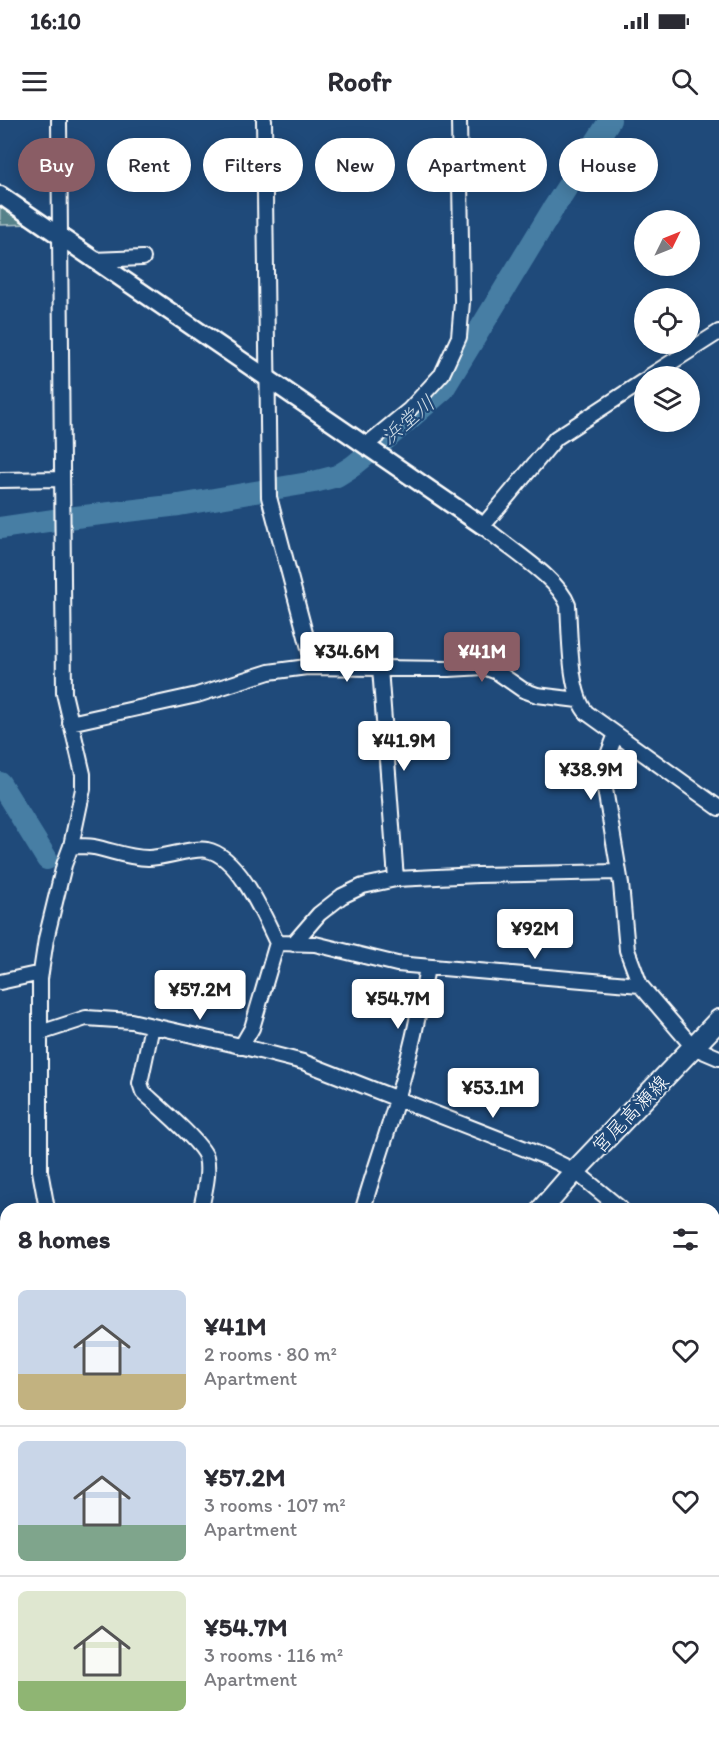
<!DOCTYPE html>
<html lang="en">
<head>
<meta charset="utf-8">
<style>
	:root { --surface:#fff; --page:#f7f7f7; --text:#2b2b33; --muted:#7c7c81; --line:#e1e1e2; --accent:#8a5d65 }
	body { margin:0; font-family:Itim,"Klee One",sans-serif; background:var(--page); color:var(--text); height:100vh; display:flex; flex-direction:column; font-size:22px; white-space:nowrap }
	* { box-sizing:border-box; margin:0 }
	p { font-size:20px; color:var(--muted) }
	.icon { flex:none; width:33px; height:33px; fill:none; stroke:currentColor; stroke-width:2; stroke-linecap:round; stroke-linejoin:round }
	.map { position:relative; flex:1; overflow:hidden }
	.drawer { position:absolute; left:0px; top:1083px; width:720px; height:534px; display:flex; flex-direction:column; background:var(--surface); border-radius:18px 18px 0 0; box-shadow:0 3px 15px #0003 }
	.drawer>* { flex:none }
	.top-card { position:absolute; left:18px; top:18px; width:684px; height:54px; display:flex; gap:12px }
	.needle { width:39px; rotate:47deg }
	.buttons { position:absolute; left:634px; top:90px; display:grid; gap:12px }
	.buttons a { display:grid; place-items:center; width:66px; height:66px; border-radius:50%; background:var(--surface); box-shadow:0 3px 15px #0003; font-size:30px }
	.price { position:absolute; translate:-50% -51px; padding:0 14px; border-radius:6px; background:#fff; color:#222; font-size:20px; line-height:39px; filter:drop-shadow(0 2px 3px #0008) }
	.price::after { content:''; position:absolute; left:50%; top:36px; width:18px; height:14px; margin-left:-9px; background:inherit; clip-path:polygon(0 0,100% 0,50% 100%) }
	.price.current { background:var(--accent); color:#fff }
	ul { padding:0; list-style:none }
	li { display:flex; align-items:center; gap:18px; height:150px; padding:0 18px }
	li+li { border-top:2px solid var(--line) }
	li span { display:grid; place-items:center; flex:none; width:168px; height:120px; border-radius:9px; color:#555 }
	li>.icon { margin-inline-start:auto }
	span .icon { width:72px; height:72px; fill:#fffc; stroke-width:1 }
	li b { font-size:26px }
	h2 { display:flex; justify-content:space-between; align-items:center; height:72px; padding:0 18px; font-size:26px }
	.pill { padding:0 21px; border-radius:27px; background:var(--surface); box-shadow:0 3px 15px #0003; font-size:21px; line-height:54px }
	.pill.current { background:var(--accent); color:#fff }
	.status { display:flex; justify-content:space-between; align-items:center; height:42px; padding:0 30px; background:var(--surface); direction:ltr }
	.status svg { height:16px; fill:currentColor }
	header { display:flex; justify-content:space-between; align-items:center; height:78px; padding:0 18px; background:var(--surface); font-size:27px; font-weight:700 }
	.map>svg:first-child { display:block }
</style>
</head>
<body>
<div class="status"><b>16:10</b><svg viewBox="0 0 49 12"><path d="M0 12V9h3v3zM5 12V6h3v6zM10 12V3h3v9zM15 12V0h3v12zM26 1h20v11H26zM47 4h2v5h-2z"/></svg></div>
<header><svg class="icon" aria-label="menu" viewBox="0 0 24 24"><path d="M4 6h16M4 12h16M4 18h16"/></svg>Roofr<svg class="icon" aria-label="search" viewBox="0 0 24 24"><circle cx="10" cy="10" r="6"/><path d="M15 15l6 6"/></svg></header>
<div class="map">
<svg width="719" height="1617" viewBox="0 0 719 1617">
	<rect width="100%" height="100%" fill="#1f4a7a"/>
	<filter id="ink" filterUnits="userSpaceOnUse"><feTurbulence type="fractalNoise" baseFrequency=".0167" numOctaves="2"/><feDisplacementMap in="SourceGraphic" scale="12" xChannelSelector="R" yChannelSelector="G"/><feConvolveMatrix kernelMatrix="1 2 1 2 8 2 1 2 1" color-interpolation-filters="sRGB"/></filter>
	<g filter="url(#ink)">
		<path fill="#56828a" stroke="#aac0c4" stroke-width="1.5" d="M0 83 32 104 0 105Z"/>
		<g fill="none" stroke-linecap="round" stroke-linejoin="round">
			<path stroke="#477ea4" stroke-width="22" d="M67 398 179 385 314 362 337 356 353 346 390 316 443 270 553 89 610 0
				M0 408 54 400
				M0 663 47 739"/>
			<g stroke="#fff" stroke-width="18">
				<path id="minor" d="M264 0 269 377 314 547
					M93 140 143 138
					M650 256 719 212
					M645 260 556 318 483 406C507 428 558 457 568 485 570 514 569 574 587 593L719 688
					M365 326 409 290 442 254 459 217 462 182 459 0
					M0 360 61 359
					M380 548 396 759
					M70 603 197 575 269 552 307 547 449 549 484 547 497 552 523 570 537 575 578 580
					M616 614 606 640 605 669 621 764 627 830 640 865 693 927 719 938
					M71 726C79 726 87 726 94 727 113 731 129 738 148 738 163 738 195 727 207 730 239 736 264 796 277 823L252 908 241 927
					M277 823 315 824 397 844 640 865
					M293 824 319 794 342 776 363 766 396 759 478 755 618 752
					M0 862 41 853
					M152 906 140 963 143 972C156 984 201 1022 206 1037 210 1053 204 1073 201 1089
					M40 913 86 898 131 901 232 924 303 942 546 1037 575 1051 621 1089
					M47 1089 40 1051V859L46 819 64 745 71 726 83 669V654L64 573 59 0
					M363 1089C372 1057 383 1027 392 996 407 948 419 897 427 847
					M714 1183 719 1189
					M714 1259 719 1254
					M0 1307 6 1303
					M0 1429 6 1424
					M206 1611 210 1617
					M312 1617 315 1611"/>
			</g>
			<g stroke="#fff" stroke-width="21">
				<path id="tertiary" d="M0 75 483 406"/>
			</g>
			<g stroke="#fff" stroke-width="24">
				<path id="secondary" d="M542 1089 575 1051 719 900
					M37 1617 45 1611"/>
			</g>
			<g stroke="#fff" stroke-width="27">
				<path id="trunk" d="M714 1440 719 1437
					M395 1617 406 1611"/>
			</g>
			<use href="#minor" stroke="#1f4a7a" stroke-width="14"/>
			<use href="#tertiary" stroke="#1f4a7a" stroke-width="16"/>
			<use href="#secondary" stroke="#1f4a7a" stroke-width="20"/>
			<use href="#trunk" stroke="#1f4a7a" stroke-width="22"/>
		</g>
	</g>
	<g text-anchor="middle" stroke-width="4.5" stroke-linejoin="round" paint-order="stroke">
		<g font-size="20" fill="#fff" stroke="#1f4a7a">
			<text transform="translate(630 994) rotate(-46)" y="7">宮尾高瀬線</text>
		</g>
		<g font-size="21" font-style="italic" fill="#d1dfe8" stroke="#1f4a7a">
			<text transform="translate(408 300) rotate(-40)" y="7">浜堂川</text>
		</g>
	</g>
</svg>
<div class="buttons">
<a><svg class="needle" viewBox="-14 -14 28 28"><path d="M0-13l5 13h-10z" fill="#e53935"/><path d="M0 13l5-13h-10z" fill="#7c7c81"/></svg></a>
<a><svg class="icon" aria-label="locate" viewBox="0 0 24 24"><circle cx="12" cy="12" r="6"/><path d="M12 2v4M12 18v4M2 12h4M18 12h4"/></svg></a>
<a><svg class="icon" aria-label="layers" viewBox="0 0 24 24"><path d="M12 4l9 5-9 5-9-5zM3 14l9 5 9-5"/></svg></a>
</div>
<b class="price" style="left:347px;top:563px">¥34.6M</b>
<b class="price current" style="left:482px;top:563px">¥41M</b>
<b class="price" style="left:404px;top:652px">¥41.9M</b>
<b class="price" style="left:591px;top:681px">¥38.9M</b>
<b class="price" style="left:535px;top:840px">¥92M</b>
<b class="price" style="left:200px;top:901px">¥57.2M</b>
<b class="price" style="left:398px;top:910px">¥54.7M</b>
<b class="price" style="left:493px;top:999px">¥53.1M</b>
<div class="top-card">
<a class="pill current">Buy</a>
<a class="pill">Rent</a>
<a class="pill">Filters</a>
<a class="pill">New</a>
<a class="pill">Apartment</a>
<a class="pill">House</a>
</div>
<section class="drawer">
<h2>8 homes<svg class="icon" aria-label="filters" viewBox="0 0 24 24"><path d="M4 7h16M4 17h16"/><circle cx="9" cy="7" r="2"/><circle cx="15" cy="17" r="2"/></svg></h2>
<ul>
<li><span style="background:linear-gradient(#c9d6e8 70%,#c2b280 0)"><svg class="icon" aria-label="home" viewBox="0 0 24 24"><path d="M3 11l9-7 9 7M6 9v11h12V9"/></svg></span><div><b>¥41M</b><p>2 rooms · 80 m²</p><p>Apartment</p></div><svg class="icon" aria-label="heart" viewBox="0 0 24 24"><path d="M12 20l-8-8c-3-5 5-10 8-4 3-6 11-1 8 4z"/></svg></li>
<li><span style="background:linear-gradient(#c9d6e8 70%,#7fa58c 0)"><svg class="icon" aria-label="home" viewBox="0 0 24 24"><path d="M3 11l9-7 9 7M6 9v11h12V9"/></svg></span><div><b>¥57.2M</b><p>3 rooms · 107 m²</p><p>Apartment</p></div><svg class="icon" aria-label="heart" viewBox="0 0 24 24"><path d="M12 20l-8-8c-3-5 5-10 8-4 3-6 11-1 8 4z"/></svg></li>
<li><span style="background:linear-gradient(#dfe7d0 75%,#8fb573 0)"><svg class="icon" aria-label="home" viewBox="0 0 24 24"><path d="M3 11l9-7 9 7M6 9v11h12V9"/></svg></span><div><b>¥54.7M</b><p>3 rooms · 116 m²</p><p>Apartment</p></div><svg class="icon" aria-label="heart" viewBox="0 0 24 24"><path d="M12 20l-8-8c-3-5 5-10 8-4 3-6 11-1 8 4z"/></svg></li>
</ul>
</section>
</div>
</body>
</html>
